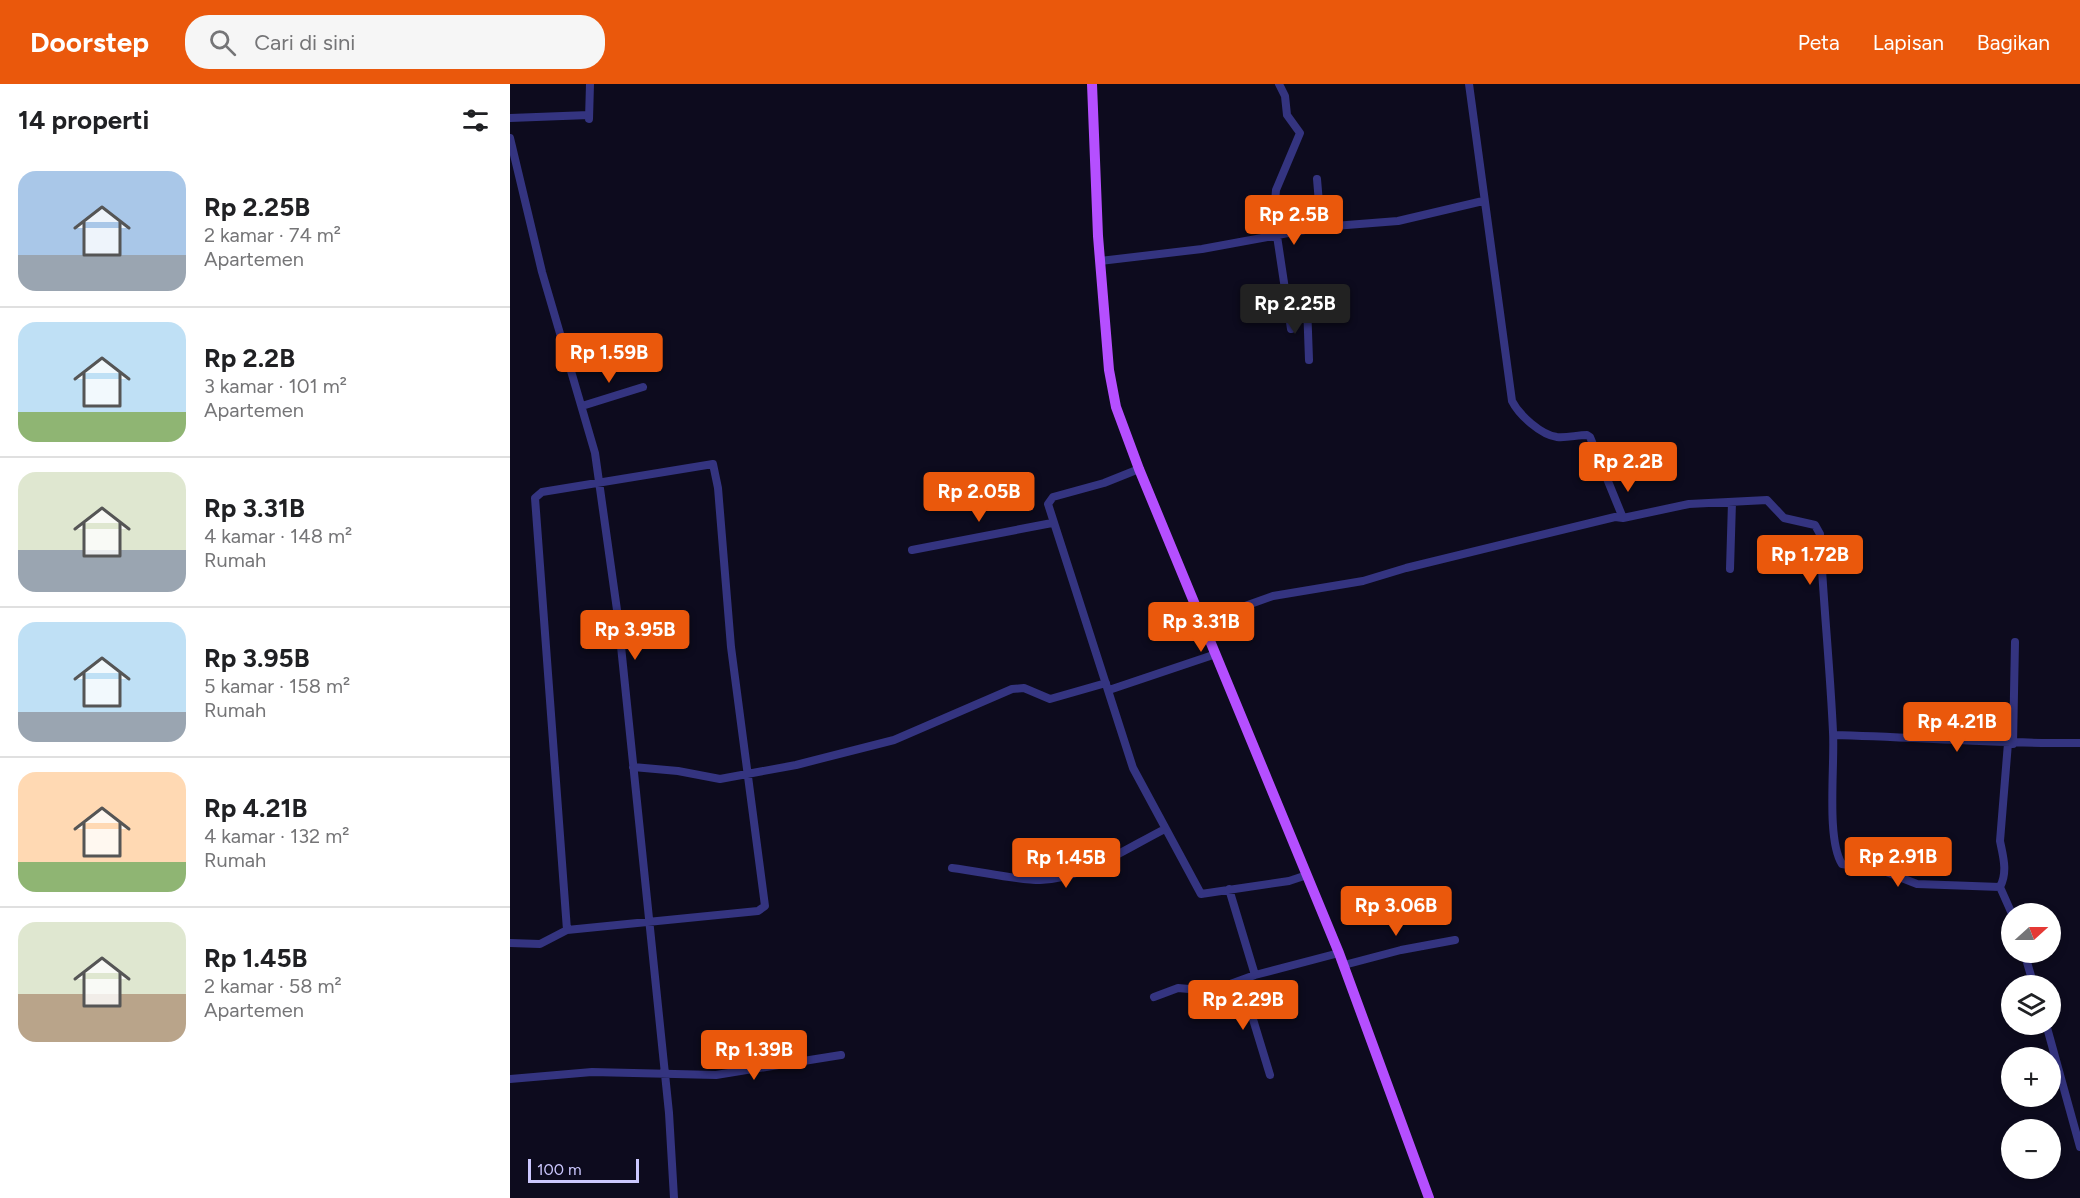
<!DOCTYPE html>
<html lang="id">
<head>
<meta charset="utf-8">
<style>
	:root { --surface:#fff; --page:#f6f6f6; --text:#202124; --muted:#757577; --line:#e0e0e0; --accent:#ea580c }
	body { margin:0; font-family:Figtree,sans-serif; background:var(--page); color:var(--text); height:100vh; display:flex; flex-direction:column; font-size:22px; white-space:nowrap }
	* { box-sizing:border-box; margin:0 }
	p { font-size:20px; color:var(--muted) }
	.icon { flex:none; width:33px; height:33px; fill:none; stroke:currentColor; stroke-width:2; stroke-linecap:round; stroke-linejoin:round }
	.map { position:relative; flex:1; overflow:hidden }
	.side { display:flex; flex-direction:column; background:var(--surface); width:510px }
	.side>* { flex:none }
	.needle { width:39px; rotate:69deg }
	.tools { position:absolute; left:1491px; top:819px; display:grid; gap:12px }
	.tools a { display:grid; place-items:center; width:60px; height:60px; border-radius:50%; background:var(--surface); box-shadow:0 3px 9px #0003; font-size:30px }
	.scale { position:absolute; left:18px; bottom:15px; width:111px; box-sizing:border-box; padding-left:6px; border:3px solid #ccc8ff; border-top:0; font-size:16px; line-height:21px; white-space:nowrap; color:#ccc8ff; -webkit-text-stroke:4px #0d0b1e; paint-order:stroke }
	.price { position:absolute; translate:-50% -51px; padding:0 14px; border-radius:6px; background:var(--accent); color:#fff; font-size:20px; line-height:39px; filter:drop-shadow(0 2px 3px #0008) }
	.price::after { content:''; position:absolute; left:50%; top:36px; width:18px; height:14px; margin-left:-9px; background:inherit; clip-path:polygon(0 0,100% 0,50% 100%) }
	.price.active { background:#222; color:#fff }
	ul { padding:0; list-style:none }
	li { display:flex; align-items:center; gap:18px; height:150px; padding:0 18px }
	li+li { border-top:2px solid var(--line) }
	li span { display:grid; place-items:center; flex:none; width:168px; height:120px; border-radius:18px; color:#555 }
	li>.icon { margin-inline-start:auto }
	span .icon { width:72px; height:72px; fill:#fffc; stroke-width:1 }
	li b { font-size:26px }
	h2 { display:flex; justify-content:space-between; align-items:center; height:72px; padding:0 18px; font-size:26px }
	header { display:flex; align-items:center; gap:36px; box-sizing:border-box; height:84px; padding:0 30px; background:var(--accent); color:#fff }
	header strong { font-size:28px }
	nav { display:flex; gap:33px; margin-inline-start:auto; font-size:21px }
	.search { width:420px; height:54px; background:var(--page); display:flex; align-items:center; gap:15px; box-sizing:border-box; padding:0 21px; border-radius:24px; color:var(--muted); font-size:22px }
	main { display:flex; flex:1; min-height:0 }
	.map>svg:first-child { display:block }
</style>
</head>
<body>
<header>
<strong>Doorstep</strong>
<div class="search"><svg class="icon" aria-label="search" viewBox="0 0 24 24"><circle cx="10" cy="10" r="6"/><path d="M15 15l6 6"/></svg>Cari di sini</div>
<nav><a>Peta</a><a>Lapisan</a><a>Bagikan</a></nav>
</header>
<main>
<section class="side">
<h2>14 properti<svg class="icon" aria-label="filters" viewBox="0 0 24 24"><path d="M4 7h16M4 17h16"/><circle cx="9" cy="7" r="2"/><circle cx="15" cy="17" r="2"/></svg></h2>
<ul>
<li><span style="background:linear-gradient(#a9c7e8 70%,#9aa5b1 0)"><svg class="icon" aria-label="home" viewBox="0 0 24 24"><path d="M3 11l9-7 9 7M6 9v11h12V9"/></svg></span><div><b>Rp 2.25B</b><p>2 kamar · 74 m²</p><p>Apartemen</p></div></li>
<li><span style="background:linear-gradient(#bfe0f5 75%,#8fb573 0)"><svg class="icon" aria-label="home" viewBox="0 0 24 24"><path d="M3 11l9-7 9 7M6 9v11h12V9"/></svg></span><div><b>Rp 2.2B</b><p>3 kamar · 101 m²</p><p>Apartemen</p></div></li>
<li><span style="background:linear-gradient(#dfe7d0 65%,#9aa5b1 0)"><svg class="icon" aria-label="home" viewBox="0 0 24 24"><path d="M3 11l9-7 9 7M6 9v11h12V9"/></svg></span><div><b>Rp 3.31B</b><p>4 kamar · 148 m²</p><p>Rumah</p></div></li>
<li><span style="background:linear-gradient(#bfe0f5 75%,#9aa5b1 0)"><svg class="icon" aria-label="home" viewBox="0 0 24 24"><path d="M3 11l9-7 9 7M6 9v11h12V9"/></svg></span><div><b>Rp 3.95B</b><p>5 kamar · 158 m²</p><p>Rumah</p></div></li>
<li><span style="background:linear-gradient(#ffd9b3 75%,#8fb573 0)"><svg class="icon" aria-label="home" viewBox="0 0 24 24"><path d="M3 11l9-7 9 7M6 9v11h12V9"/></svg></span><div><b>Rp 4.21B</b><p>4 kamar · 132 m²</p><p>Rumah</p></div></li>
<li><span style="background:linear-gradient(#dfe7d0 60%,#b9a48a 0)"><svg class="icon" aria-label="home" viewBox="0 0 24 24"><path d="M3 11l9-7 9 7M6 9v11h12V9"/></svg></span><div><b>Rp 1.45B</b><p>2 kamar · 58 m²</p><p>Apartemen</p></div></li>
</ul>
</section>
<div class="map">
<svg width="1570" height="1114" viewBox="0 0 1570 1114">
	<rect width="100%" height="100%" fill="#0d0b1e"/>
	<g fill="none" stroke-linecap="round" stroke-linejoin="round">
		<path stroke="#343480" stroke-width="8" d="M0 34 79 31
			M79 35 80 0
			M0 54 32 188 85 369 108 533 159 1029 164 1114
			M807 95 811 143
			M767 152 781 245
			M762 153 766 106 790 49 777 31 775 12 769 0
			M590 177 692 165 811 143 888 137 973 117
			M777 219 794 217 797 220 799 276
			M72 322 133 303
			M629 385 594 399 543 413 538 420 623 684 691 810 779 797 797 791
			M1113 434 1179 420 1257 416 1274 434 1305 441 1310 450C1313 516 1320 582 1323 648 1325 681 1316 755 1332 780L1374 787 1407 800 1490 803 1502 830
			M402 466 542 439
			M1220 485 1222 418
			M693 537 763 512 853 497 896 484 1105 433 1113 434 1080 353 1077 351C1067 351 1057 354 1047 353 1031 351 1009 331 1002 317L959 0
			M599 606 706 570
			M1324 651C1406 653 1488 660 1570 659
			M1503 660 1505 558
			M123 683 168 687 210 695 286 681 384 656 502 605 514 604 540 615 596 599
			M442 784C469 787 505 796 530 796 573 795 617 764 655 745
			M1490 803C1498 788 1493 772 1490 757L1498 659
			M719 805 745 891
			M0 859 30 860 57 846 248 827 255 822 221 563 208 404 203 380 32 408 25 414 57 846
			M1514 868 1524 902
			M834 881 891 866 945 856
			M731 896 760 991
			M644 913 668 904 701 907 745 891 829 869
			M1536 940 1570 1063
			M0 995 82 988 206 991 331 971"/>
		<path stroke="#b54fff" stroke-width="10" d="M582 0 588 152 599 286 606 323 629 385 829 869 919 1114"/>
	</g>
</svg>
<div class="tools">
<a><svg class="needle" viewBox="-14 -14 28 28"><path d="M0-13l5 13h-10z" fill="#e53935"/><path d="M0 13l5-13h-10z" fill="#757577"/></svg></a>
<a><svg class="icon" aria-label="layers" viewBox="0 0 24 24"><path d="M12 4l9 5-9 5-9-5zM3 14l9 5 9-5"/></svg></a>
<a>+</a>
<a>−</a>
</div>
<div class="scale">100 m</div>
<b class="price" style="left:784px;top:162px">Rp 2.5B</b>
<b class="price active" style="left:785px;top:251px">Rp 2.25B</b>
<b class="price" style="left:99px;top:300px">Rp 1.59B</b>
<b class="price" style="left:1118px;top:409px">Rp 2.2B</b>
<b class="price" style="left:469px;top:439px">Rp 2.05B</b>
<b class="price" style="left:1300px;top:502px">Rp 1.72B</b>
<b class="price" style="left:691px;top:569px">Rp 3.31B</b>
<b class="price" style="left:125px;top:577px">Rp 3.95B</b>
<b class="price" style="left:1447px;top:669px">Rp 4.21B</b>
<b class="price" style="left:1388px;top:804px">Rp 2.91B</b>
<b class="price" style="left:556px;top:805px">Rp 1.45B</b>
<b class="price" style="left:886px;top:853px">Rp 3.06B</b>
<b class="price" style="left:733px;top:947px">Rp 2.29B</b>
<b class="price" style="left:244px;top:997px">Rp 1.39B</b>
</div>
</main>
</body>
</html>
